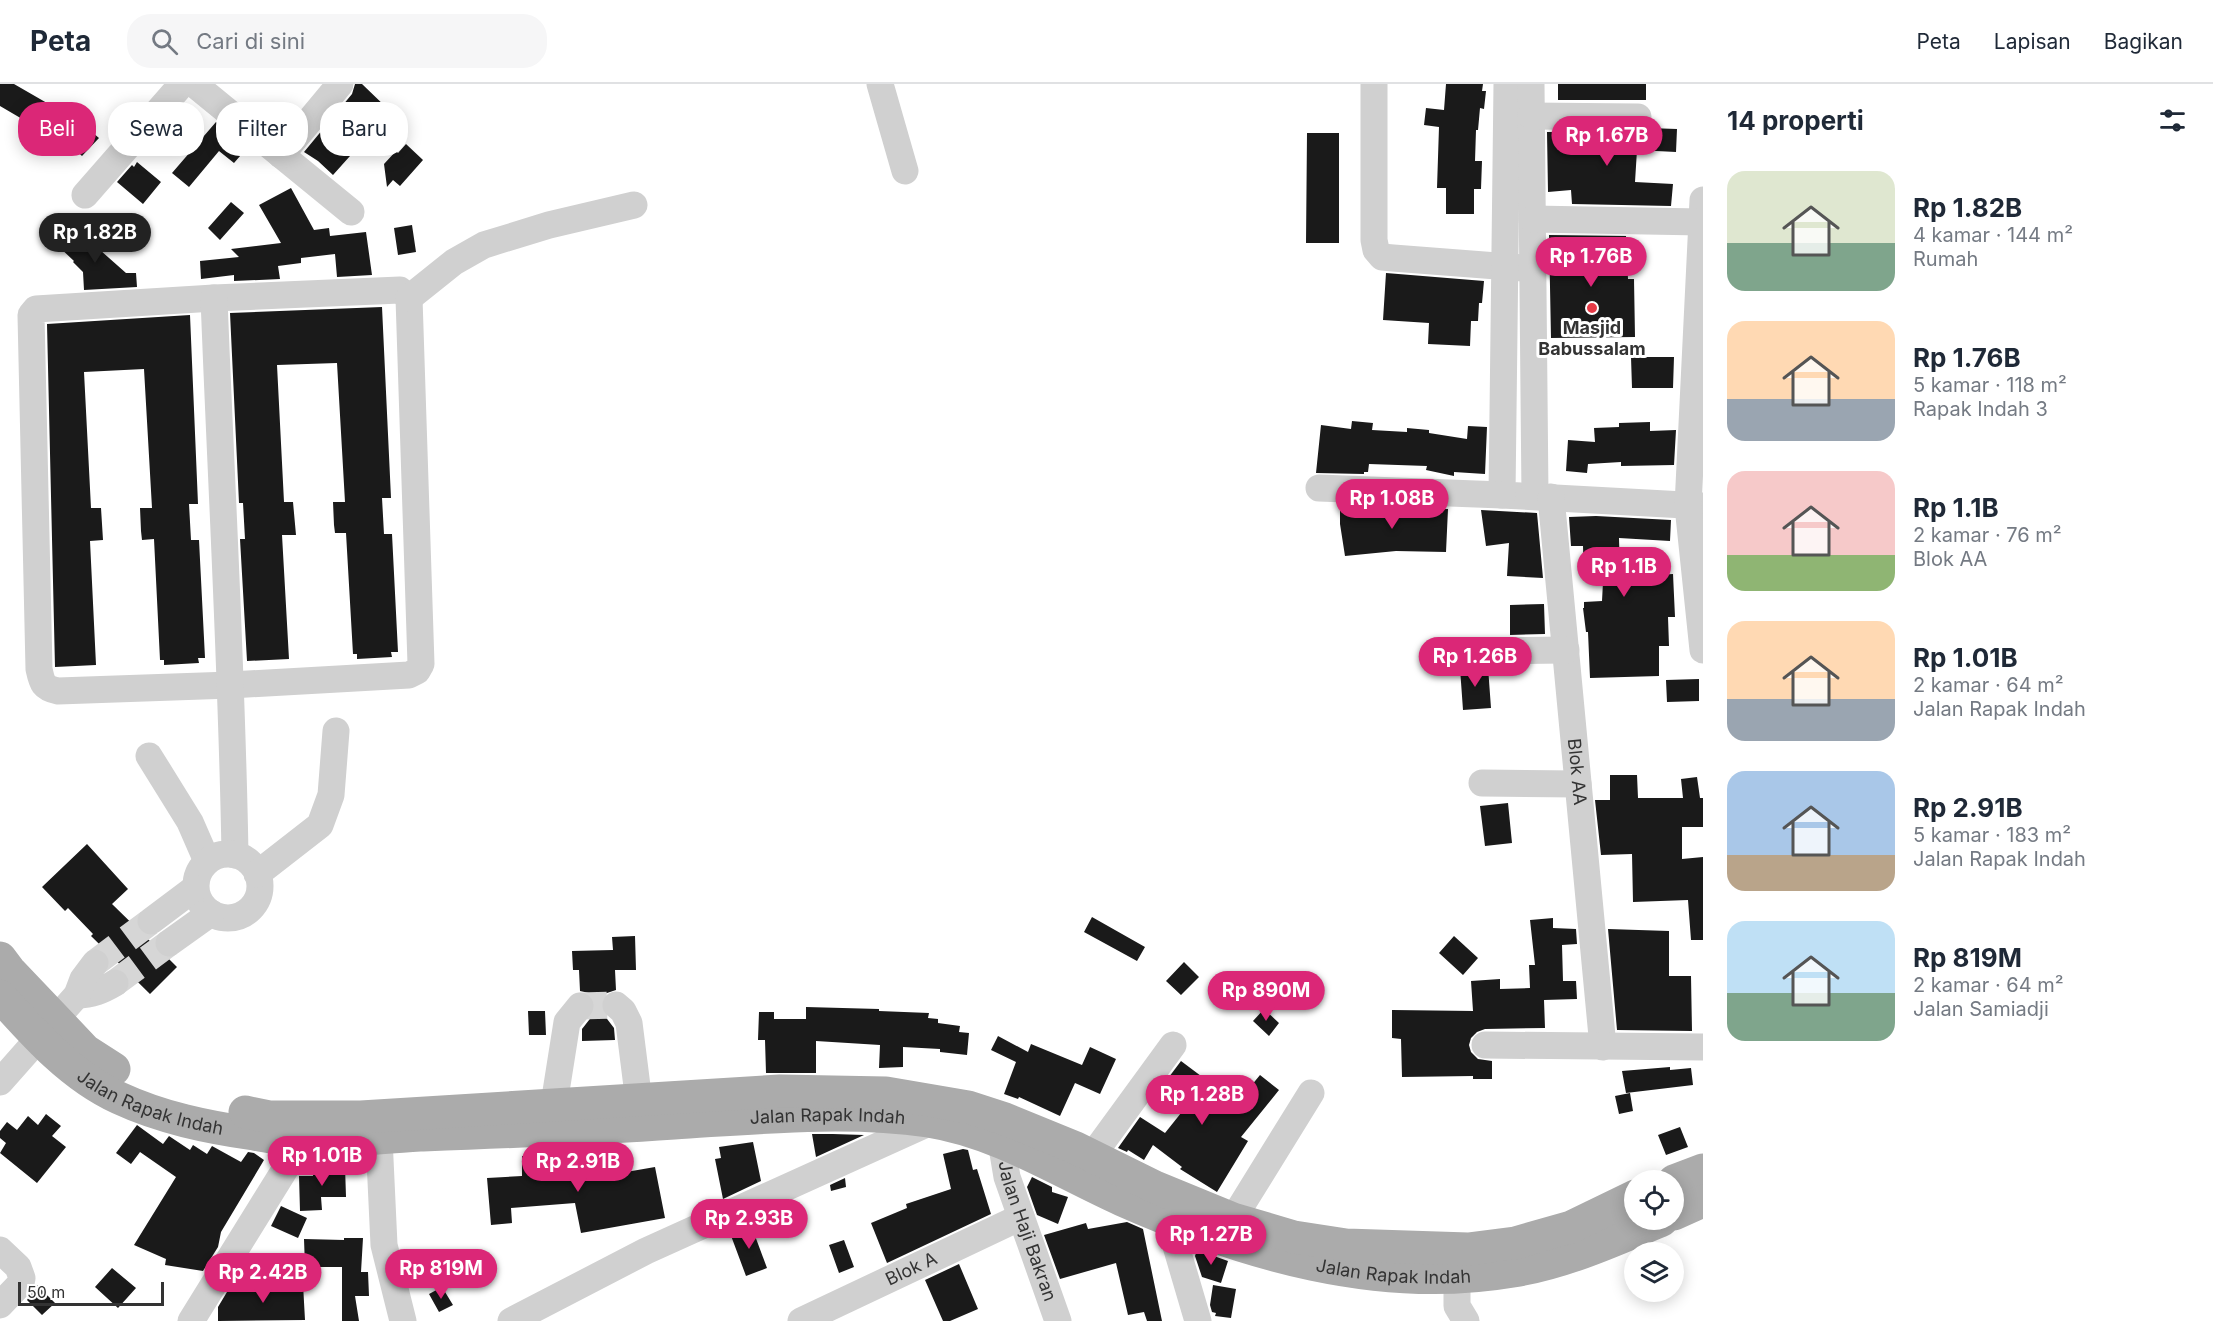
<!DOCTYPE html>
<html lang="id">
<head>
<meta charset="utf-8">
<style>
	:root { --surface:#fff; --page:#f6f6f7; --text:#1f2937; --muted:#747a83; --line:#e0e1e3; --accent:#db2777 }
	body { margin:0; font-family:Inter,sans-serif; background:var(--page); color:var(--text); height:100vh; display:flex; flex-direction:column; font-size:22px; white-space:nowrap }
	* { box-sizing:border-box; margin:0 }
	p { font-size:20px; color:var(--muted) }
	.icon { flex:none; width:33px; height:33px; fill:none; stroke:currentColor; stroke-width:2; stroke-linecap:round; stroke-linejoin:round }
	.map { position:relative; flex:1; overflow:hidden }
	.sheet { display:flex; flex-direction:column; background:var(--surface); width:510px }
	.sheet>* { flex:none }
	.top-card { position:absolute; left:18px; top:18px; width:570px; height:54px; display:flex; gap:12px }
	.tools { position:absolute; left:1624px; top:1086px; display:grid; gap:12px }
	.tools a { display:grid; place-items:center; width:60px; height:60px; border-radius:50%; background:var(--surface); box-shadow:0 3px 15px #0003; font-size:30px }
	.scale { position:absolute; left:18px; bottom:15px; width:146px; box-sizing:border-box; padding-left:6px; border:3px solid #333; border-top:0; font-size:16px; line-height:21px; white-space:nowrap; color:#333; -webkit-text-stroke:4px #fff; paint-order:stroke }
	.price { position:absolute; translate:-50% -51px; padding:0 14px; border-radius:21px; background:var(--accent); color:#fff; font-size:20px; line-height:39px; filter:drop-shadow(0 2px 3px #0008) }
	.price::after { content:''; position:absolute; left:50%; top:36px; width:18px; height:14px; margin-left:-9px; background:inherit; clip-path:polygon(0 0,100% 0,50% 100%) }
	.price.current { background:#222; color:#fff }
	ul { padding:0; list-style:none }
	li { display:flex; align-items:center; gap:18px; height:150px; padding:0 24px }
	li span { display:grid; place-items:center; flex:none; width:168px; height:120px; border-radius:18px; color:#555 }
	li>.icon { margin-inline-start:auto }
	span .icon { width:72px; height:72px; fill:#fffc; stroke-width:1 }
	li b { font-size:26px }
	h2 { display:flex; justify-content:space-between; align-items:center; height:72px; padding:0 24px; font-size:26px }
	.pill { padding:0 21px; border-radius:24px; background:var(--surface); box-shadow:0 3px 15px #0003; font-size:21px; line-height:54px }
	.pill.current { background:var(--accent); color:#fff }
	header { display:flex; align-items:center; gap:36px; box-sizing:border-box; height:84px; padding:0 30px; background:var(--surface); border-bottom:2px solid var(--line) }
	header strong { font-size:28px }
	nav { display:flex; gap:33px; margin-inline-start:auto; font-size:21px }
	.search { width:420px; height:54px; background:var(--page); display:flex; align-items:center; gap:15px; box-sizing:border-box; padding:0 21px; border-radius:24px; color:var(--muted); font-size:22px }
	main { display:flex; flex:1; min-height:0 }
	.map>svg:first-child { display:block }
</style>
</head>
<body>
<header>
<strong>Peta</strong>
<div class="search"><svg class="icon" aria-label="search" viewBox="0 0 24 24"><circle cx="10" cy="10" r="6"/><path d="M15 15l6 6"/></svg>Cari di sini</div>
<nav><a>Peta</a><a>Lapisan</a><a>Bagikan</a></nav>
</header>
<main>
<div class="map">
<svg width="1703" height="1237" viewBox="0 0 1703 1237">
	<rect width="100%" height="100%" fill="#fff"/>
	<path fill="#1a1a1a" d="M0 0H14L66 30 68 28 99 54 82 72 61 52 58 56 0 22Z
		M355 0H362L389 26 372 45 359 33 335 58 350 72 333 91 318 77 304 68 352 10Z
		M1446 0H1483L1482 7H1486L1484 25 1480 24 1478 46H1476L1475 77H1482L1481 105H1474V130H1446V104H1437L1439 43 1424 41 1426 24 1444 26Z
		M1558 0H1646V16H1558Z
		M216 38 247 64 234 79 219 67 189 103 172 89Z
		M1648 44 1677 45 1676 68 1637 66 1635 98 1673 100 1671 122 1572 120 1571 106 1548 108 1547 48H1588L1602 51V48L1638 49Z
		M1307 49H1339V159H1306Z
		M406 60 423 76 400 102 393 96 387 103 384 80 396 67 398 69Z
		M137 78 161 98 143 120 117 98 132 81 134 83Z
		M291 104 314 146 329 144 330 152 366 148 372 191 337 193 335 170 301 174V179L278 182 280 195 234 197V191L201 195 200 177 239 173 231 165 281 159 259 121Z
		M231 118 244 129 220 156 208 144Z
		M412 141 416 168 398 171 394 144Z
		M74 143 126 189H136L137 203 84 206 83 188 73 178 74 177 57 161Z
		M1549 151 1626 152 1628 195H1634L1635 253 1551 254Z
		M1386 189 1484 197 1482 219H1479L1478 237H1471L1470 262 1428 260 1429 239 1383 236Z
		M382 223 391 414H382L384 450H392L398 568H391L392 573 357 575V570H353L346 449H335L334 441 333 418H345L337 279 277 281 284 418H293L296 451H282L289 575 247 577 240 455H245L243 419H239L230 229Z
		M190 231 198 420H189L191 456H199L205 574H198L199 579 164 581V576H160L154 455 142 456 141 447 140 424H152L144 285 84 288 91 424H101L103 456 90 457 96 581 55 583 47 240Z
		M1631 273H1674L1673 304H1632Z
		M1352 337 1373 339 1372 346 1407 348V344L1429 346V349L1467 355 1468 342 1487 343 1485 390 1454 388V392L1426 386 1427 382 1369 380 1368 388H1364V390L1316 389 1321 341 1351 345Z
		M1650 338V347L1676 346 1674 381 1621 382V378L1588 380 1587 389 1566 387 1568 356 1595 358 1594 344 1619 343V339Z
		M1340 421 1384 422V426L1448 425 1446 468 1396 467 1345 472 1340 440Z
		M1481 426 1537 429 1543 494 1507 492 1509 459 1486 462Z
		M1596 432 1671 436 1670 457 1619 454 1620 493 1673 490 1675 533H1668L1669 562H1659V592L1590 594 1588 548H1586L1583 524H1584V518L1602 517 1603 498 1584 497 1583 462H1571L1569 433Z
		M1544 520 1545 550 1510 551V521Z
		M1488 583 1491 624 1463 626 1460 584Z
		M1699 595V617L1667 618 1666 596Z
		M1610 691H1637L1638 714H1683L1681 695 1697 693 1700 714H1703V743H1682V775L1703 773V856H1691L1688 816 1633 818 1632 770 1601 771 1595 716H1610Z
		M1508 719 1512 759 1485 762 1480 722Z
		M87 760 128 805 112 820 153 860 157 869 168 874 177 883 150 910 91 852 93 850 68 824 65 827 42 803Z
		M1092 833 1145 863 1137 877 1084 848Z
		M1553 834V844L1576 845 1577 860 1562 861 1563 897H1576L1577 915 1544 916 1545 944 1485 945 1477 948 1471 954 1469 961 1471 968 1478 975 1492 977V995H1473V992L1402 993 1401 955 1392 954V926L1473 927 1471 897 1500 895V905L1530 904 1529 881H1535L1530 836Z
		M1608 845 1669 847V892H1691L1692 947 1617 946Z
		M635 852 636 886H615L616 906 604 910 600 919 601 927 614 944 615 956 582 957V945L593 931 596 924 595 917 589 909 580 907 579 886H573L572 867 613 866 612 853Z
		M1454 852 1478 874 1463 891 1439 869Z
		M1184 878 1199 893 1181 911 1166 897Z
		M806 923 879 925V927L929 929 928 934 938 935V939L960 942 959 948 969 949 967 971 940 968V965L903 963V983L879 984 880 961 816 957V989H766L765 956H758L759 928H774V935H806Z
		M1264 925 1279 939 1269 952 1253 937Z
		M528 927H545L546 951H529Z
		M998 952 1028 968 1031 960 1082 981 1090 963 1116 975 1100 1010 1075 999 1060 1032 1019 1013 1018 1015 1004 1010 1016 978 991 966Z
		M1181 977 1237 1019 1260 991 1279 1006 1241 1053 1248 1057 1217 1108 1180 1085 1182 1083 1153 1061 1144 1076 1128 1066 1127 1068 1118 1064 1140 1033 1165 1049 1185 1024 1160 1005Z
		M1670 983V986L1691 984 1693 1001 1626 1009 1622 987Z
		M1630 1009 1633 1027 1619 1030 1615 1012Z
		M46 1030 61 1042 52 1052 66 1063 37 1099 0 1069 6 1059 0 1054V1047L7 1038 17 1046 28 1032 38 1041Z
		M137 1041 163 1060 169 1052 190 1066 193 1061 207 1070 212 1062 241 1078 248 1068 254 1069 264 1076 221 1148 218 1163 203 1187 165 1181 166 1175 134 1161 176 1093 140 1068 131 1080 116 1069Z
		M1680 1043 1688 1063 1666 1071 1658 1051Z
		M812 1050H833L864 1051 816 1073Z
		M753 1058 761 1097 723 1115 715 1075 721 1074 719 1063Z
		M963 1065 968 1066 973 1086 977 1085 991 1130 887 1179 871 1139 907 1124 906 1120 951 1105 943 1070Z
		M578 1070 580 1096 655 1083 665 1134 581 1149 575 1119 511 1124 512 1139 491 1141 487 1094 522 1092V1072Z
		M313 1082H345L346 1113H321L322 1126 300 1127 299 1092H313Z
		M1032 1093 1052 1103V1108L1068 1113 1058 1140 1037 1131 1027 1103Z
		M845 1094 846 1103 831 1107 830 1101Z
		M281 1122 307 1134 298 1154 271 1142Z
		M1127 1138 1143 1145 1162 1237H1147L1144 1228 1128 1231 1116 1179 1060 1195 1044 1151 1086 1139 1088 1145Z
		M751 1141 767 1184 746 1192 730 1149Z
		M344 1154H363L361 1188H368L369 1212H355L359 1237H342V1183H305L304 1155 344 1156Z
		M844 1156 854 1183 839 1189 829 1161Z
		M1197 1166 1228 1177 1221 1199 1202 1193 1195 1172Z
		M959 1180 978 1225 950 1237H943L925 1196Z
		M112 1184 136 1204 118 1224 95 1203Z
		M303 1200 305 1236 218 1237V1223L230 1203Z
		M37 1201 55 1219 42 1231 27 1216Z
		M1213 1201 1236 1205 1231 1234 1215 1232 1216 1229 1212 1228 1210 1221Z
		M442 1203 453 1221 439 1228 429 1210Z"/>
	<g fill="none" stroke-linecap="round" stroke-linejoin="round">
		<path stroke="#d6d6d6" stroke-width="27" stroke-dasharray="27 14" stroke-linecap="butt" d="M95 879 151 837
			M115 899 169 859
			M580 922 616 921"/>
		<g stroke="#d0d0d0" stroke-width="27">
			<path d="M194 0 351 128"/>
			<path d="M880 0 905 87"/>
			<path d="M1374 0V156L1376 166 1382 173 1393 174 1523 184"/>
			<path d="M1507 0 1502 411 1703 422"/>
			<path d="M1531 0 1535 412"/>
			<path d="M1531 32 1638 33"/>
			<path d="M281 71 340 0"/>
			<path d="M85 111 182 0"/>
			<path d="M1703 116 1688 422 1703 566"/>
			<path d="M1532 135 1702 138"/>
			<path d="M400 206 409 214 421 580 417 587 409 591 231 601 58 607C43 604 42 599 39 585L31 231 36 225 214 214Z"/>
			<path d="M214 214C221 399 232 585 235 771"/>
			<path d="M409 214 454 178 484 161 549 141 634 121"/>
			<path d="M1319 404 1502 411"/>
			<path id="s1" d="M1551 413 1603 963"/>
			<path d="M1471 567 1566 566"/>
			<path d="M149 672 190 738 207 777"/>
			<path d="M1482 699 1578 700"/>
			<circle cx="228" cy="802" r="32"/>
			<path d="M257 790 320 741 331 711 336 647"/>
			<path d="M151 837 195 804"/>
			<path d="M169 859 211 829"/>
			<path d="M77 911C92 911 103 906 115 899"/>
			<path d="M616 921 623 927 629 939 641 1034"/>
			<path d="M1485 961 1703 963"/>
			<path d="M0 998 77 911 83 895 95 879"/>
			<path d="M555 1041 554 1020 567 938 580 922"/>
			<path d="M379 1054 384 1161 403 1237"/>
			<path id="s2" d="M1001 1057 1007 1093 1058 1237"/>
			<path d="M1092 1072 1173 961"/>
			<path d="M1168 1135 1198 1237"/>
			<path d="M1233 1135 1311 1009"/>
			<path d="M0 1166 18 1183 22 1194 21 1199 0 1221"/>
			<path d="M1457 1193V1222L1466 1237"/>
			<path d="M191 1237 302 1058"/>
			<path d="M511 1237 646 1167 931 1038"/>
			<path id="s3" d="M801 1237 1021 1133"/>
		</g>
		<g stroke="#ababab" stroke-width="33">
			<path d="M0 874 9 886 86 967 114 985"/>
			<path id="s4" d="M0 912C34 950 71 992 119 1014 162 1034 207 1043 254 1050 271 1053 289 1057 306 1058 344 1058 382 1053 420 1051 504 1048 589 1045 674 1039 756 1034 846 1025 928 1037 998 1048 1058 1087 1122 1116 1244 1170 1379 1210 1513 1187 1564 1179 1615 1156 1662 1136"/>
			<path d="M245 1028 269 1033H361L780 1007 886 1009 968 1023 1005 1035 1076 1064 1155 1103 1233 1135 1294 1153 1346 1161 1468 1165 1515 1159 1571 1143 1635 1112"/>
			<path d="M1674 1097 1703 1086"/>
			<path d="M1674 1130 1703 1117"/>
		</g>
	</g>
	<circle fill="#e63946" stroke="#fff" stroke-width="2" cx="1592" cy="224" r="6"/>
	<g text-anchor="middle" stroke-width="6" stroke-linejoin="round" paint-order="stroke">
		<g font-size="18" font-weight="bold" fill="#333" stroke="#fff">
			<text x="1592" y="250">Masjid<tspan x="1592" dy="21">Babussalam</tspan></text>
		</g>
		<g font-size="18" fill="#333" stroke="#fff">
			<text dy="6" stroke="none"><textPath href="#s1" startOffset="276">Blok AA</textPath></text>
			<text dy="6" stroke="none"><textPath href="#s4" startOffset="189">Jalan Rapak Indah</textPath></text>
			<text dy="6" stroke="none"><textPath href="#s4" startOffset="873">Jalan Rapak Indah</textPath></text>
			<text dy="6" stroke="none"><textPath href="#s2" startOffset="94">Jalan Haji Bakran</textPath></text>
			<text dy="6" stroke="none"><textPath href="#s4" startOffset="1467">Jalan Rapak Indah</textPath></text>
			<text dy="6" stroke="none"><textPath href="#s3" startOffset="122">Blok A</textPath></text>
		</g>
	</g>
</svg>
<div class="tools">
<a><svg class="icon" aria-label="locate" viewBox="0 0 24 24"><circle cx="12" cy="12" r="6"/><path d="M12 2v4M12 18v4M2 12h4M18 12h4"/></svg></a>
<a><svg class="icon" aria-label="layers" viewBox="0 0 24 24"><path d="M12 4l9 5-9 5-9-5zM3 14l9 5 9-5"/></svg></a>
</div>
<div class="scale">50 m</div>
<b class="price" style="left:1607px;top:83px">Rp 1.67B</b>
<b class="price current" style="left:95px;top:180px">Rp 1.82B</b>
<b class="price" style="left:1591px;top:204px">Rp 1.76B</b>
<b class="price" style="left:1392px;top:446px">Rp 1.08B</b>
<b class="price" style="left:1624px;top:514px">Rp 1.1B</b>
<b class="price" style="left:1475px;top:604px">Rp 1.26B</b>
<b class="price" style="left:1266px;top:938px">Rp 890M</b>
<b class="price" style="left:1202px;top:1042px">Rp 1.28B</b>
<b class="price" style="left:322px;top:1103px">Rp 1.01B</b>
<b class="price" style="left:578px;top:1109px">Rp 2.91B</b>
<b class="price" style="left:749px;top:1166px">Rp 2.93B</b>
<b class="price" style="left:1211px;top:1182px">Rp 1.27B</b>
<b class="price" style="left:441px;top:1216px">Rp 819M</b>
<b class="price" style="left:263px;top:1220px">Rp 2.42B</b>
<div class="top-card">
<a class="pill current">Beli</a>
<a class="pill">Sewa</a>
<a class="pill">Filter</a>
<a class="pill">Baru</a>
</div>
</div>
<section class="sheet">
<h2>14 properti<svg class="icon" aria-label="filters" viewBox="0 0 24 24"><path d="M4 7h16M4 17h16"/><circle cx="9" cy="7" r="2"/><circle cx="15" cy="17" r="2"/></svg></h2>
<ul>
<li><span style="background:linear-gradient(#dfe7d0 60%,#7fa58c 0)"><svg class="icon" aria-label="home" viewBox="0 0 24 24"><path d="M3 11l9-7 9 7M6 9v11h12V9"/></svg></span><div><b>Rp 1.82B</b><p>4 kamar · 144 m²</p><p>Rumah</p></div></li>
<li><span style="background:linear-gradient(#ffd9b3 65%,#9aa5b1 0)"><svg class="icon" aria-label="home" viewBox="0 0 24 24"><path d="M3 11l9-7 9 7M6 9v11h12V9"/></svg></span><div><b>Rp 1.76B</b><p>5 kamar · 118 m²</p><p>Rapak Indah 3</p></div></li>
<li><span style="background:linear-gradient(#f6c9c9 70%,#8fb573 0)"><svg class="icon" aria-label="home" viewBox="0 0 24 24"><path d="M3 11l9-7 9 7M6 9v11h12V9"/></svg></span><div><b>Rp 1.1B</b><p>2 kamar · 76 m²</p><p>Blok AA</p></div></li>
<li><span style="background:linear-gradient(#ffd9b3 65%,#9aa5b1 0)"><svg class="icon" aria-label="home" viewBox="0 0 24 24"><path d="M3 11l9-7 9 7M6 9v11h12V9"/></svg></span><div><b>Rp 1.01B</b><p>2 kamar · 64 m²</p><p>Jalan Rapak Indah</p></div></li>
<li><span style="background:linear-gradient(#a9c7e8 70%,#b9a48a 0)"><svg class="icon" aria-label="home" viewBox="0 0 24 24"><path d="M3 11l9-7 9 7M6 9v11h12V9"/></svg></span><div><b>Rp 2.91B</b><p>5 kamar · 183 m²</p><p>Jalan Rapak Indah</p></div></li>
<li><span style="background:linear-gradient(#bfe0f5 60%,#7fa58c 0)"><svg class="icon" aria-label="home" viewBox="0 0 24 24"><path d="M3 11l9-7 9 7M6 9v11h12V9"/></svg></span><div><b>Rp 819M</b><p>2 kamar · 64 m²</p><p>Jalan Samiadji</p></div></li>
</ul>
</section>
</main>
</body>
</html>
